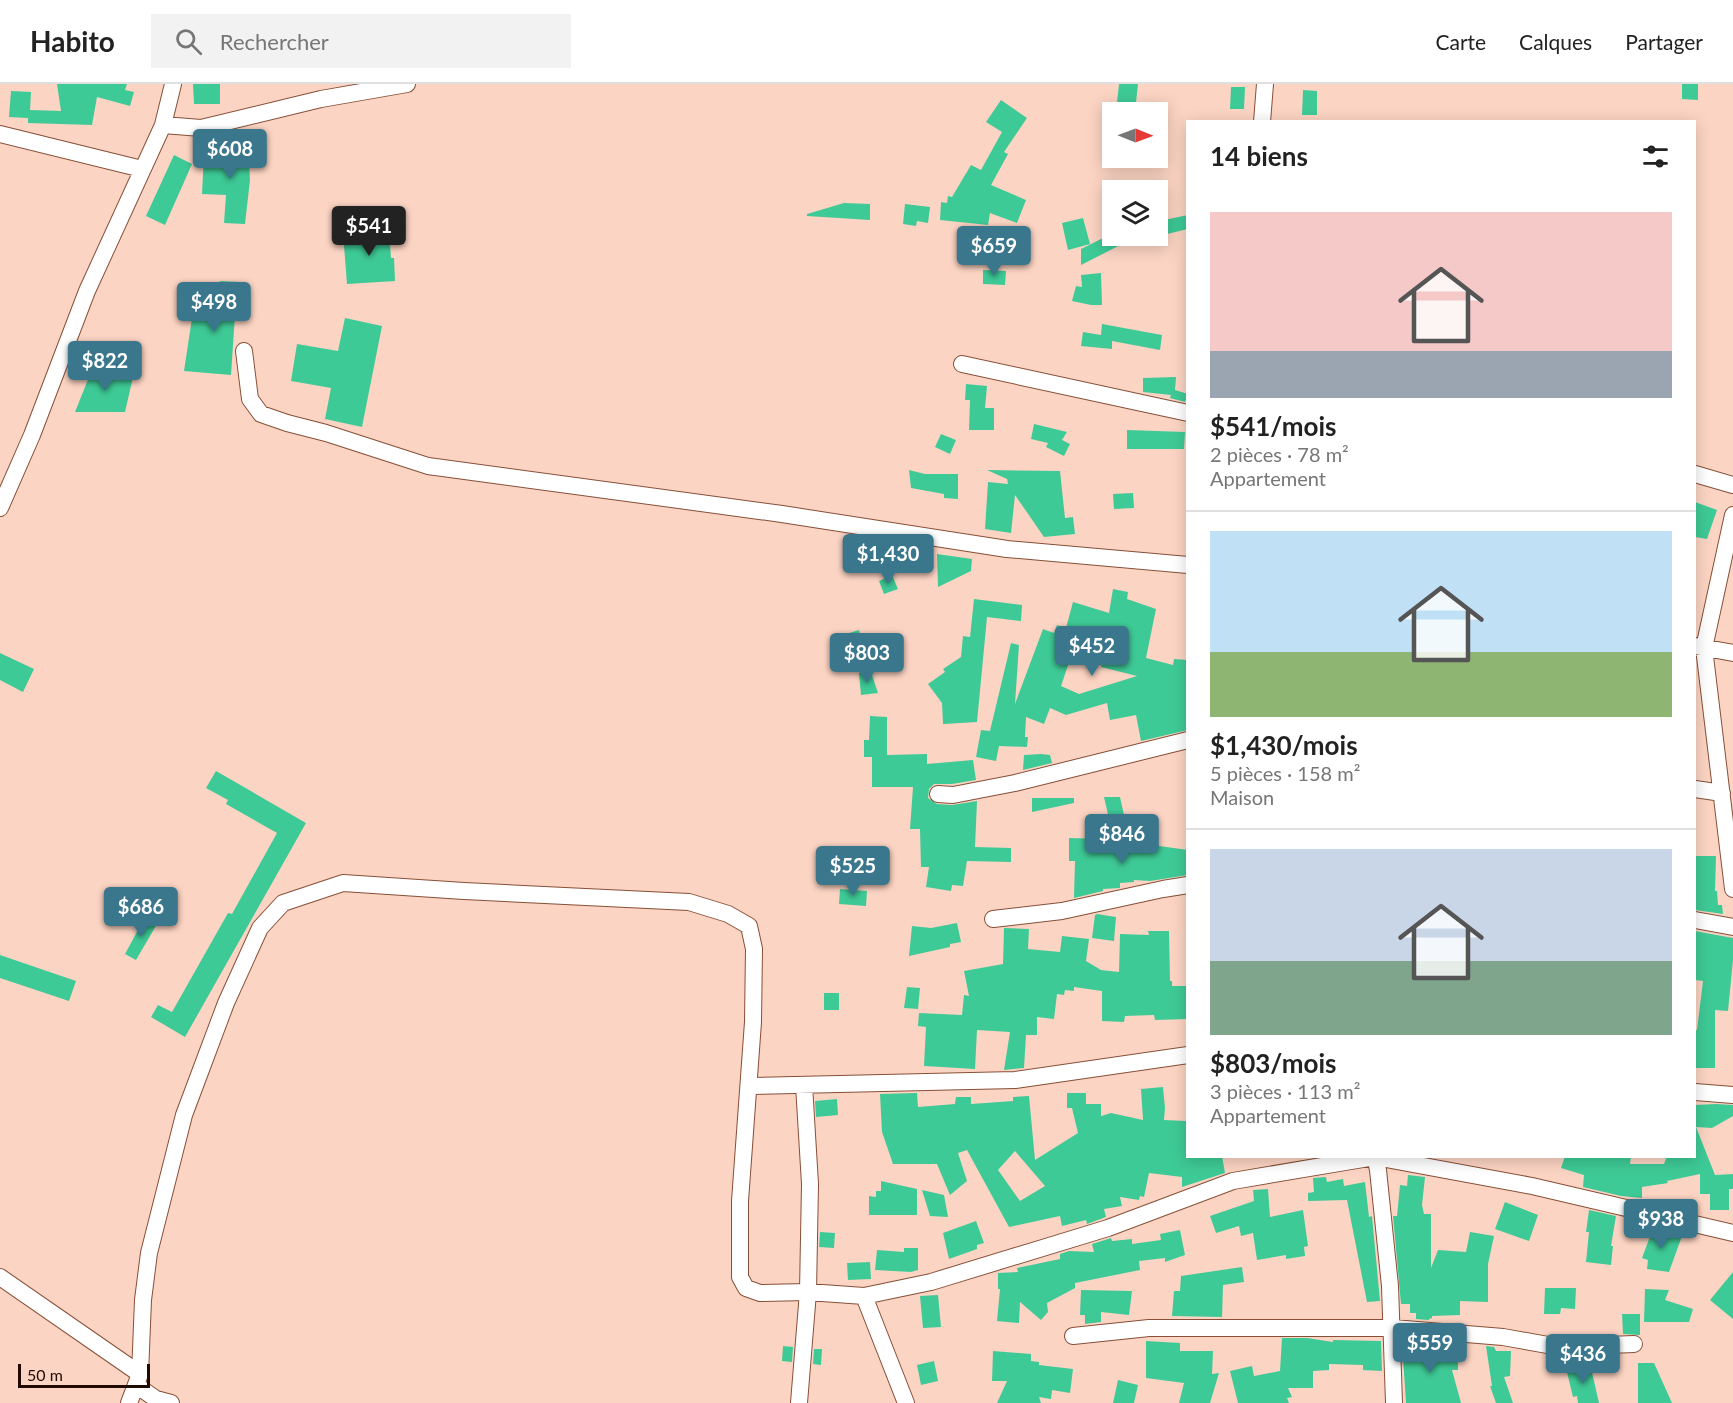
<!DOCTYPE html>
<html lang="fr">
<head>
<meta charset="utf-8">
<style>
	:root { --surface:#fff; --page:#f2f2f2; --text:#222; --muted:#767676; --line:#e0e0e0; --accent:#3a778d }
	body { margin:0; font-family:Lato,sans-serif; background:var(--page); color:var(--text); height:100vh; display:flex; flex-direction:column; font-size:22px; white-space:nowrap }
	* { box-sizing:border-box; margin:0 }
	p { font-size:20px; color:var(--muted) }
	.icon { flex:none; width:33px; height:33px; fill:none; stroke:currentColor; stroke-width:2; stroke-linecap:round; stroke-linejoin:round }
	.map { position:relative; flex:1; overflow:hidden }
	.panel { position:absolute; left:1186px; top:36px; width:510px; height:1038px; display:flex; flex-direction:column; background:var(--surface); border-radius:0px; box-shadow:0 3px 15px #0003 }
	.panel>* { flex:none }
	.needle { width:39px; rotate:91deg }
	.fabs { position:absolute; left:1102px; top:18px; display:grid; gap:12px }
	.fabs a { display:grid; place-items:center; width:66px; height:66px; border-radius:0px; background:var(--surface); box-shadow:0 3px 15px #0003; font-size:30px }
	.scale { position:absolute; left:18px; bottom:15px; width:132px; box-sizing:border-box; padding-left:6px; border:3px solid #200a03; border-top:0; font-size:16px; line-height:21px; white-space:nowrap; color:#200a03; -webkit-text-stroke:4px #fcd4c3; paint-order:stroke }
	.price { position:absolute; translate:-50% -51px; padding:0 14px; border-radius:6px; background:var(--accent); color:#fff; font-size:20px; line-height:39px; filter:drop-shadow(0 2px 3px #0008) }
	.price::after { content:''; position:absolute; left:50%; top:36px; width:18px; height:14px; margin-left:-9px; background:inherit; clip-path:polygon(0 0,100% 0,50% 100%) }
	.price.current { background:#222; color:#fff }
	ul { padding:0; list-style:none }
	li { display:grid; align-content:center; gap:12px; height:318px; padding:0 24px }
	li+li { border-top:2px solid var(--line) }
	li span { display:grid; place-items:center; height:186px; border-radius:0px; color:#555 }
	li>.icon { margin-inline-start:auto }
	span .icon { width:108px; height:108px; fill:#fffc; stroke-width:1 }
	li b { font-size:26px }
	h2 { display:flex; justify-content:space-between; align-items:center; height:72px; padding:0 24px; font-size:26px }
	header { display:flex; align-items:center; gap:36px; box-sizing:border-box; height:84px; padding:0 30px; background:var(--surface); border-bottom:2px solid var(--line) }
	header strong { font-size:28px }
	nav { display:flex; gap:33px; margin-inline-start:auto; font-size:21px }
	.search { width:420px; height:54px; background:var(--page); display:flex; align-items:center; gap:15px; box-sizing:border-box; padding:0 21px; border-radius:0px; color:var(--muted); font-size:22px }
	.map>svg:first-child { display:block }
</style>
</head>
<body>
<header>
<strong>Habito</strong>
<div class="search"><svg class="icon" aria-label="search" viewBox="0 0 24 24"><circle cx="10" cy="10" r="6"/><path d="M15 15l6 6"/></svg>Rechercher</div>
<nav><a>Carte</a><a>Calques</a><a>Partager</a></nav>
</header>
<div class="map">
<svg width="1733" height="1319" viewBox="0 0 1733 1319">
	<rect width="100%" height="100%" fill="#fcd4c3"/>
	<path fill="#3eca96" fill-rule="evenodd" d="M57 0H127L125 6 134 8 130 22 97 13 92 41 28 39V34L9 33 11 7 31 8 30 26 61 27Z
		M193 0H220V20H194Z
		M1119 0H1138L1135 28H1116Z
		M1682 0H1698V16L1682 15Z
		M1231 3H1245L1244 25H1230Z
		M1303 6 1317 7V31H1302Z
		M1001 16 1027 34 1004 68 1008 70 991 101 1026 116 1017 139 990 129 988 141 940 136 941 118 947 119 948 112 952 113 971 81 981 86 1002 48 986 38Z
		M229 56H248L250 96 245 140 224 139 226 111 202 110 204 70 230 71Z
		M174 71 192 80 165 141 146 132Z
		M844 119 870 120V136L807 132V130Z
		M905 120 930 123 928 139 917 137 916 142 903 140Z
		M1188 131V145L1167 150 1164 136Z
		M1083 134 1090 160 1068 166 1062 139Z
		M389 146 391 174H394L395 197 347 200 343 149Z
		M1107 152H1138L1081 181V165Z
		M983 186 1006 187 1005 201 983 200Z
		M1101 189 1102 221H1091L1072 217 1076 202 1082 203 1081 191Z
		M220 197 240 198 239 216H236L231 291 184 287 194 221 218 220Z
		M345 234 382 242 362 343 325 335 331 304 291 297 297 260 338 267Z
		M1102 240 1162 251 1160 266 1112 257V265L1081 262 1083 248 1101 251Z
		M93 283 133 293 125 328H75Z
		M1176 293 1175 306 1188 310 1185 318 1170 314 1171 311 1143 308V294Z
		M966 300 987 302 985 324H994V346H969L970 316H965Z
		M1034 340 1067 348 1062 356 1070 360 1064 372 1046 363 1048 359 1031 355Z
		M1127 346 1185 348 1184 365H1127Z
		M941 350 956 356 950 370 935 363Z
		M909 386 925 390H958V415L944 414V410L911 404Z
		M987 386 1060 387 1065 434 1073 433 1075 450 1044 453 1015 411 1011 449 985 445 988 398 1008 400 1007 395Z
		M1133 409 1134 424 1114 425 1113 410Z
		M1695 418 1717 426 1707 455 1695 453Z
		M937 470 972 475 971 487 938 503Z
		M892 491 898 505 884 510 879 497Z
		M1113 505 1128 508 1127 515 1156 525 1146 574 1173 581 1174 575 1188 576V646L1141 657 1136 631 1110 636 1107 619 1066 631 1050 624 1044 640 1026 633 1025 653H1028L1027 663 999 662 996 677 976 673 981 646 990 647 1011 559 1019 561 1015 620 1043 545 1054 549 1057 541 1066 544 1073 518 1109 529ZM1078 552 1106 562 1101 583 1137 592 1079 610 1061 602Z
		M974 515 1022 521 1021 537 987 533 977 638 943 640 942 619 928 600 945 588 943 585 961 573 963 552 970 553Z
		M859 546 862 558 847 563 843 551Z
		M0 569 34 585 23 608 0 596Z
		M871 588 878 609 861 611 859 589Z
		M870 632 887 633V671L927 670V680L973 676 976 696 952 700H934L929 705 928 714 937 720 952 721 977 717 975 763 1011 764V778L967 777 963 802 952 801 951 807 926 803 929 783H921L920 745H910L913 703H872V673H864V656H869Z
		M1041 670 1050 671 1052 679 1023 686 1024 671Z
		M216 687 306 739 185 953 151 933 158 921 172 928 228 829 232 830 277 749 226 720 228 716 206 704Z
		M1104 713H1120L1124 731 1109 735Z
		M1032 714H1074V719L1032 728Z
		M1069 754 1107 755V765L1145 764V760L1188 766V791L1150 797 1134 796V798L1120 799V804L1103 805V807L1074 814 1075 777H1069Z
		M1695 772H1716L1715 807H1717L1718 821H1722L1723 830 1695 826Z
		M840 805 867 807 866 822 839 820Z
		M1097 830 1116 833 1114 857 1092 854 1095 831Z
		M145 833 157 840 136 876 125 870Z
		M957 839 961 858 950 860V863L909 872 912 842 931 844Z
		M1004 844 1029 845 1028 865 1060 868 1062 852 1089 855 1086 877 1101 886 1119 888 1120 850 1149 851 1148 847H1169L1170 897H1172V902H1188V935L1155 936 1154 931 1125 932 1124 938 1102 937V907L1074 903V907L1065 906 1064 911 1057 910 1054 935 1037 933V951H1026L1024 984 1004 986 1010 948 977 946 975 985 924 982 926 943 918 942 919 929 962 931 964 911 969 912 964 887 1003 880Z
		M1695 847 1733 854V876L1728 927 1715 926V984H1695V946H1697L1703 897 1695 896Z
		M0 871 76 897 69 917 0 894Z
		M907 903 920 904 918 925 904 924Z
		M824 909H839V926H824Z
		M1163 1003 1165 1024 1164 1036 1186 1037 1188 1072H1222L1225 1089 1182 1103V1093L1149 1089 1144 1113 1140 1112 1139 1116 1120 1113 1122 1122 1104 1125 1106 1133 1087 1140 1086 1136 1062 1142 1060 1132 1009 1143 967 1066 958 1069 967 1097 950 1111 937 1080H893L882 1048 880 1010 917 1009 918 1023 955 1020 956 1013H971V1020L1013 1017V1013L1029 1012 1035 1076 1078 1049 1072 1024H1067V1009H1086V1020H1101V1032L1111 1029 1143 1036 1141 1005ZM1015 1067 1045 1102 1020 1117 998 1086Z
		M837 1015 838 1031 816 1033 815 1017Z
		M1716 1020 1733 1021V1032L1712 1044 1696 1043 1715 1091 1733 1090V1105H1729V1126H1710V1110H1700V1090L1667 1097 1668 1099 1642 1103V1114L1621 1112 1583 1103 1584 1091 1561 1084 1565 1072 1631 1073 1630 1080H1664L1667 1072H1695V1021Z
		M1408 1091 1425 1093 1422 1121 1424 1130H1431V1184L1438 1166 1466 1168 1470 1148 1494 1152 1488 1180V1218L1460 1217V1231L1432 1232V1234L1429 1235V1236L1416 1235V1229H1410V1220H1401L1393 1132H1397L1400 1101 1407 1102Z
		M1326 1093 1327 1098 1343 1095 1344 1102 1365 1098 1369 1133 1372 1132 1380 1217 1367 1218 1347 1116 1308 1117V1109L1314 1108 1313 1094Z
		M881 1097 917 1105V1131H869V1112L876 1113V1107H881Z
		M1268 1105 1270 1133 1303 1126 1308 1162 1304 1163 1305 1172 1286 1175V1171L1257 1176 1253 1149 1241 1152 1239 1142 1216 1149 1210 1132 1254 1117 1253 1106Z
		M922 1106 944 1111 948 1133 930 1132Z
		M1505 1118 1538 1131 1529 1157 1495 1145Z
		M1589 1126 1616 1132 1611 1162H1613L1611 1181 1586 1178 1589 1148H1586Z
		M976 1137 984 1159 977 1161V1165L949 1175 943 1149Z
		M1654 1142 1682 1152 1669 1188 1647 1185 1648 1176 1642 1174Z
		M1180 1146 1185 1171 1165 1178V1174L1139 1177 1140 1186 1075 1199V1204L1047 1219 1048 1228 1041 1236 1020 1218 1019 1239 997 1237 1000 1205H998V1189L1018 1188 1017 1184 1060 1175V1170L1069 1167 1094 1168 1092 1160 1111 1154 1112 1157 1132 1155V1160L1161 1156 1160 1150Z
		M820 1148 835 1149 834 1164 819 1163Z
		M904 1164H918V1186L911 1188 875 1186 877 1166 904 1168Z
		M870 1178 871 1195 848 1196 847 1179Z
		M1242 1183 1244 1198 1223 1201 1222 1233 1172 1232 1174 1207H1180L1181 1192Z
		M1733 1188V1235L1710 1216Z
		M1545 1204H1576L1575 1225 1561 1224 1560 1230H1544Z
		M1645 1205 1669 1206 1665 1216 1693 1225 1689 1238H1644Z
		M1081 1206 1132 1207 1129 1231 1101 1228V1238L1085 1240V1231H1080Z
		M938 1211 941 1243 923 1244 920 1212Z
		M1622 1230H1640V1251L1623 1250Z
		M1282 1254H1307L1333 1258V1256L1381 1257 1382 1287 1363 1286V1281L1329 1280V1286L1313 1287V1304H1288L1292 1313 1287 1314 1289 1319H1238L1230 1287 1252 1282 1254 1292 1280 1287Z
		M1146 1257 1180 1259V1267H1213L1212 1290 1219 1289 1210 1319H1179L1184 1299 1146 1294Z
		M1418 1257 1429 1258 1430 1265H1458V1286H1452L1461 1319H1406L1402 1258H1418Z
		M783 1262 793 1263 792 1278 782 1277Z
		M1486 1262 1494 1263 1496 1267H1511L1510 1292 1504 1293 1513 1319H1496L1490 1302H1492Z
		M814 1265H822L821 1281 813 1280Z
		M993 1267 1031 1270V1277L1039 1278V1281L1073 1285 1070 1309 1052 1306 1051 1315 1039 1313 1041 1319H997L1007 1297H992Z
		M934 1277 938 1297 921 1301 917 1281Z
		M1638 1279H1654L1672 1319H1638Z
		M1582 1281 1583 1286 1591 1284 1599 1319H1578L1577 1312 1573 1313 1566 1284Z
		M1118 1296 1138 1301 1134 1319H1113Z"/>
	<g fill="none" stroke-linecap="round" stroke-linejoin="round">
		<g stroke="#874f37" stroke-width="18">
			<path id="minor" d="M1262 38 1265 0
				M163 41 201 44 321 15 407 0
				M0 50 142 85
				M244 267 250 315 261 330 287 339 326 349 428 382 782 430 1007 465 1188 481
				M962 280 1188 329
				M1695 390 1733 401
				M0 424 32 351 87 207 163 41 173 0
				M1733 431 1704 564 1733 805
				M1695 562 1733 569
				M1695 705 1722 709
				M938 710 953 711 1015 699 1188 656
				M993 835 1062 827 1163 805 1188 801
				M1695 836 1733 843
				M750 1002 1015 996 1188 971
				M1695 1008 1733 1011
				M1375 1072 1378 1086 1390 1202 1394 1319
				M0 1193 140 1290
				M864 1212 906 1319
				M1073 1252 1149 1244H1393L1503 1253 1559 1263 1634 1260
				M136 1301 156 1315 171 1319
				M129 1319 140 1290 143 1216 149 1169 184 1031 226 919 260 844 283 819 343 799 464 807 689 818 728 830 749 842 754 865 753 938 740 1117V1193L746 1204 760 1209 808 1208 864 1212 931 1198 1108 1144 1233 1097 1375 1073 1532 1102 1733 1149
				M799 1319 808 1208 810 1100 804 1001"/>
		</g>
		<use href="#minor" stroke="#fff" stroke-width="16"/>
	</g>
</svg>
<div class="fabs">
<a><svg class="needle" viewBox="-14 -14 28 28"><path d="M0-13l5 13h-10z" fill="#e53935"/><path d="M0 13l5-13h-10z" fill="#767676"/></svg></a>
<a><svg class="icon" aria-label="layers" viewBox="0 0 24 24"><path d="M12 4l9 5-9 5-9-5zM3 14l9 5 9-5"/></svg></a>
</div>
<div class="scale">50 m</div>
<b class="price" style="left:230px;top:96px">$608</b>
<b class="price current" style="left:369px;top:173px">$541</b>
<b class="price" style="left:994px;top:193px">$659</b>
<b class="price" style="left:214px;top:249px">$498</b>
<b class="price" style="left:105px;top:308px">$822</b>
<b class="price" style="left:888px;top:501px">$1,430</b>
<b class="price" style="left:1092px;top:593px">$452</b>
<b class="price" style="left:867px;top:600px">$803</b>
<b class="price" style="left:1122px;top:781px">$846</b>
<b class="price" style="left:853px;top:813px">$525</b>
<b class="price" style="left:141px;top:854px">$686</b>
<b class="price" style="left:1661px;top:1166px">$938</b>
<b class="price" style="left:1430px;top:1290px">$559</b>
<b class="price" style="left:1583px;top:1301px">$436</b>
<section class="panel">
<h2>14 biens<svg class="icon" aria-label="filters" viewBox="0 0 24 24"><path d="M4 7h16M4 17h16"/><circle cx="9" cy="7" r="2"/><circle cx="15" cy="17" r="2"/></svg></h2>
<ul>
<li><span style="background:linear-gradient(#f6c9c9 75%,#9aa5b1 0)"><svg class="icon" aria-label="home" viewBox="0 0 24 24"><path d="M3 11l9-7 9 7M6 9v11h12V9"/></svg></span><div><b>$541/mois</b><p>2 pièces · 78 m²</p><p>Appartement</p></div></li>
<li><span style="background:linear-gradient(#bfe0f5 65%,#8fb573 0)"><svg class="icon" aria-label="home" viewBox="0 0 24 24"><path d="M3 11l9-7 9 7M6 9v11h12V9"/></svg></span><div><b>$1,430/mois</b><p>5 pièces · 158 m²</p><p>Maison</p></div></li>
<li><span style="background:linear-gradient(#c9d6e8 60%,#7fa58c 0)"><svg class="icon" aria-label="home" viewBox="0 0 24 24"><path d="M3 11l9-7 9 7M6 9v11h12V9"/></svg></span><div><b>$803/mois</b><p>3 pièces · 113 m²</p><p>Appartement</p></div></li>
</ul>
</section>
</div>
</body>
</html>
